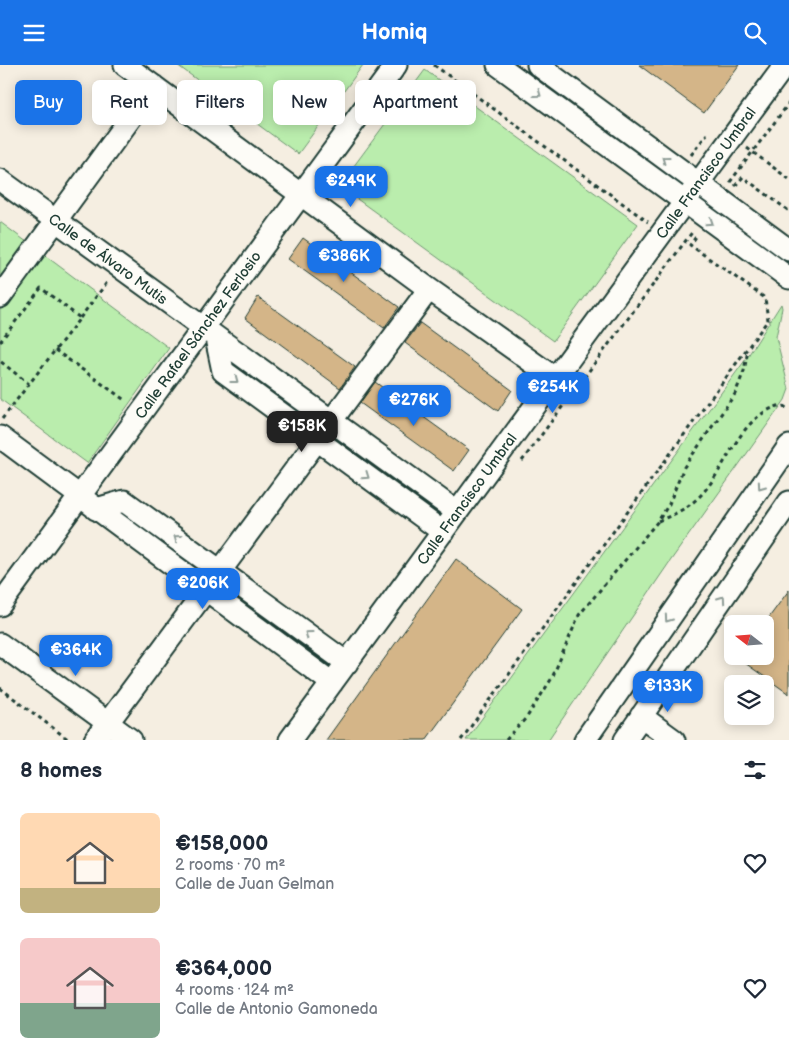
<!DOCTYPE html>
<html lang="en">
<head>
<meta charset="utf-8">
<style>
	:root { --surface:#fff; --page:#f6f6f7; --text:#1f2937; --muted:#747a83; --accent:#1a73e8 }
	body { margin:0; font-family:"Balsamiq Sans",sans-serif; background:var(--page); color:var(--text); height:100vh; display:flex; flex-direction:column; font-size:19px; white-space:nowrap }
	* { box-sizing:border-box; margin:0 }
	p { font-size:16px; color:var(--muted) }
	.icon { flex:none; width:28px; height:28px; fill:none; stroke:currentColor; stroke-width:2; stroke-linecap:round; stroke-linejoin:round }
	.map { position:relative; height:675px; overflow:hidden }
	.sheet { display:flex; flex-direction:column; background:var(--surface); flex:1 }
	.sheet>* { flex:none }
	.guide { position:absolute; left:15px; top:15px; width:500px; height:45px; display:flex; gap:10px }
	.needle { width:32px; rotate:287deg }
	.controls { position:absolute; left:724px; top:550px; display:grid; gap:10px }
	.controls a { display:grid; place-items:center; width:50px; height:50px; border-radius:8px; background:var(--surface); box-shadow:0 2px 12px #0003; font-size:25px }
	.price { position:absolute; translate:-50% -42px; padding:0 11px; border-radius:10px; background:var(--accent); color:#fff; font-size:16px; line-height:32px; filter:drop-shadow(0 1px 2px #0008) }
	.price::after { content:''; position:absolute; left:50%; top:30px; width:15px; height:11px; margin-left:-8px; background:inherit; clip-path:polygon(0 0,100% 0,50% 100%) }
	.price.active { background:#222; color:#fff }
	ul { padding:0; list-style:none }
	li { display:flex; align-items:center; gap:15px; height:125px; padding:0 20px }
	li span { display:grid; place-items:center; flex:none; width:140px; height:100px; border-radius:8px; color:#555 }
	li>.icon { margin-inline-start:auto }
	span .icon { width:60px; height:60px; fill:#fffc; stroke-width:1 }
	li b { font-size:21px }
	h2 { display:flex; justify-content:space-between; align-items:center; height:60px; padding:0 20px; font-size:21px }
	.tag { padding:0 18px; border-radius:8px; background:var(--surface); box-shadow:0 2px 12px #0003; font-size:18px; line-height:45px }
	.tag.active { background:var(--accent); color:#fff }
	header { display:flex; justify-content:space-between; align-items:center; height:65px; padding:0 20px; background:var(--accent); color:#fff; font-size:22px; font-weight:700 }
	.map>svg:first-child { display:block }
</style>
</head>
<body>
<header><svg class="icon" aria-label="menu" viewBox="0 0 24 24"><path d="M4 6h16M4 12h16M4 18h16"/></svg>Homiq<svg class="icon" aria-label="search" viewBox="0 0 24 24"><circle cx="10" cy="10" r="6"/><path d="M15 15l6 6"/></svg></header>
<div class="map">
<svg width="789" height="675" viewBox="0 0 789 675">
	<rect width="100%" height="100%" fill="#f5eee1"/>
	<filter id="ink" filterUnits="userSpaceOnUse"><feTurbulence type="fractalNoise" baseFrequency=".02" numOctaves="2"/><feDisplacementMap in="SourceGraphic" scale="10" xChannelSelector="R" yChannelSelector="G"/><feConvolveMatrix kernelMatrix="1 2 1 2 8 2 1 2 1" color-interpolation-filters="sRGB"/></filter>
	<g filter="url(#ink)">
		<path fill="#baedad" stroke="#6c9570" d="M177 0H363L298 89Z
			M425 5 638 159 553 276 339 121Z
			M0 157 169 283 87 398 0 334Z
			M781 239 782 243 776 272 789 324 785 335 671 495 548 675H466L746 294Z"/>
		<path fill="#d4b588" stroke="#1f3d34" d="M639 0H739L704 48Z
			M303 173 399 242 384 263 288 194Z
			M258 232 355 302 340 323 245 253Z
			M420 258 512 325 498 346 405 278Z
			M375 317 469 385 454 406 360 338Z
			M456 494 522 544 426 675H326Z
			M789 525V629L735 591H765V558Z"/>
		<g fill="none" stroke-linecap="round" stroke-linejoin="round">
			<g stroke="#1f3d34" stroke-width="25">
				<path id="minor" d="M125 0 429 224 556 314
					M498 0 789 213
					M538 0 789 185
					M0 115 457 447
					M0 232 154 21
					M216 273 223 306 443 467
					M0 372 332 618
					M96 444 124 436 347 598
					M0 540 396 0
					M0 579 131 675
					M641 651 674 675
					M95 675 429 224
					M290 675 785 0
					M585 675 789 381
					M625 675 789 437"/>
			</g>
			<path stroke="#1f3d34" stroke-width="3" stroke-dasharray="4 4" stroke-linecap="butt" d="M434 0 648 157
				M747 83 789 114
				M691 90 707 69
				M730 117 789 38
				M735 121 743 112 789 146
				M80 253 108 216
				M0 277 41 223 80 253 29 319 0 296
				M55 285 126 336
				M2 354 29 319
				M522 396 693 166
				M658 456C673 450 686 444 698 433 729 403 737 351 782 340L789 345
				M0 623 69 675
				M461 675 768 255 765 233 690 180 698 169
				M506 675 527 652 552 613 579 550 658 456 669 439 684 402 735 329 744 306 748 285"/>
			<use href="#minor" stroke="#fdfcf7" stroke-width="21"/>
		</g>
		<defs><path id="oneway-chevron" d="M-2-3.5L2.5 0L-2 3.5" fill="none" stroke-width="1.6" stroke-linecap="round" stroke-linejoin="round" transform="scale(1.25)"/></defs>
		<g stroke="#8e9c96">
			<use href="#oneway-chevron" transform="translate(538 29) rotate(36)"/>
			<use href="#oneway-chevron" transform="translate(665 94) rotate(-144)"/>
			<use href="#oneway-chevron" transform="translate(710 157) rotate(33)"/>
			<use href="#oneway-chevron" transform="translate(235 315) rotate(37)"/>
			<use href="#oneway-chevron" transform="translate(366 411) rotate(35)"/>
			<use href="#oneway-chevron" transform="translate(761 421) rotate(125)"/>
			<use href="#oneway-chevron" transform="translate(177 473) rotate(-144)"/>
			<use href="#oneway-chevron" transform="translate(722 534) rotate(-55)"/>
			<use href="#oneway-chevron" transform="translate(668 554) rotate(125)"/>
			<use href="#oneway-chevron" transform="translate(308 569) rotate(-144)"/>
		</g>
	</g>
	<g text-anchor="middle" stroke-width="5" stroke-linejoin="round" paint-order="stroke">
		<g font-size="15" fill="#1f3d34" stroke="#fdfcf7">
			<text transform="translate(706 108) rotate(-54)" y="5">Calle Francisco Umbral</text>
			<text transform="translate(108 194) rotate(36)" y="5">Calle de Álvaro Mutis</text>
			<text transform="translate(198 270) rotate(-54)" y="5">Calle Rafael Sánchez Ferlosio</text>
			<text transform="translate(467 434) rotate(-54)" y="5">Calle Francisco Umbral</text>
		</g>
	</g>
</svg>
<div class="controls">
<a><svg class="needle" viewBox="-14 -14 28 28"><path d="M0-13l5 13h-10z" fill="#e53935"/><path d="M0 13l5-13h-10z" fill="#747a83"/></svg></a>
<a><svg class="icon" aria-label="layers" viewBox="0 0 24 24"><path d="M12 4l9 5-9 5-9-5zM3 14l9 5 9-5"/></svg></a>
</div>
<b class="price" style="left:351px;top:143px">€249K</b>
<b class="price" style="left:344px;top:218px">€386K</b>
<b class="price" style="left:553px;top:349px">€254K</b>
<b class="price" style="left:414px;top:362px">€276K</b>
<b class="price active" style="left:302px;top:388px">€158K</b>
<b class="price" style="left:203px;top:545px">€206K</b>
<b class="price" style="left:76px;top:612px">€364K</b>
<b class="price" style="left:668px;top:648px">€133K</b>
<div class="guide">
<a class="tag active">Buy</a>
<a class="tag">Rent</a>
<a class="tag">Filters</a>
<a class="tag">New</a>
<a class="tag">Apartment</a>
</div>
</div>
<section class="sheet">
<h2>8 homes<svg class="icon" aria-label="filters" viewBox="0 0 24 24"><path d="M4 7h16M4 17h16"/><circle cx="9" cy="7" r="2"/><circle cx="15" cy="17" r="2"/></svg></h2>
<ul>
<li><span style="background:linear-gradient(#ffd9b3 75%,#c2b280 0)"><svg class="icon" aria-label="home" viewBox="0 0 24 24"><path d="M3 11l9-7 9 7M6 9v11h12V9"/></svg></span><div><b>€158,000</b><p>2 rooms · 70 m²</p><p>Calle de Juan Gelman</p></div><svg class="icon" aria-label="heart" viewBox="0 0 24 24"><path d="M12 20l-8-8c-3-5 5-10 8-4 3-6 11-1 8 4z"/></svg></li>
<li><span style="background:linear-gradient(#f6c9c9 65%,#7fa58c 0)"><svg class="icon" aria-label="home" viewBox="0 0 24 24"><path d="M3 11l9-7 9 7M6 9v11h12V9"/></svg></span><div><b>€364,000</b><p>4 rooms · 124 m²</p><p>Calle de Antonio Gamoneda</p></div><svg class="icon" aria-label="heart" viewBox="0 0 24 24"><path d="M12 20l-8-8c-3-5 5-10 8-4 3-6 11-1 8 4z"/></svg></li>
</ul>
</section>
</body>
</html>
